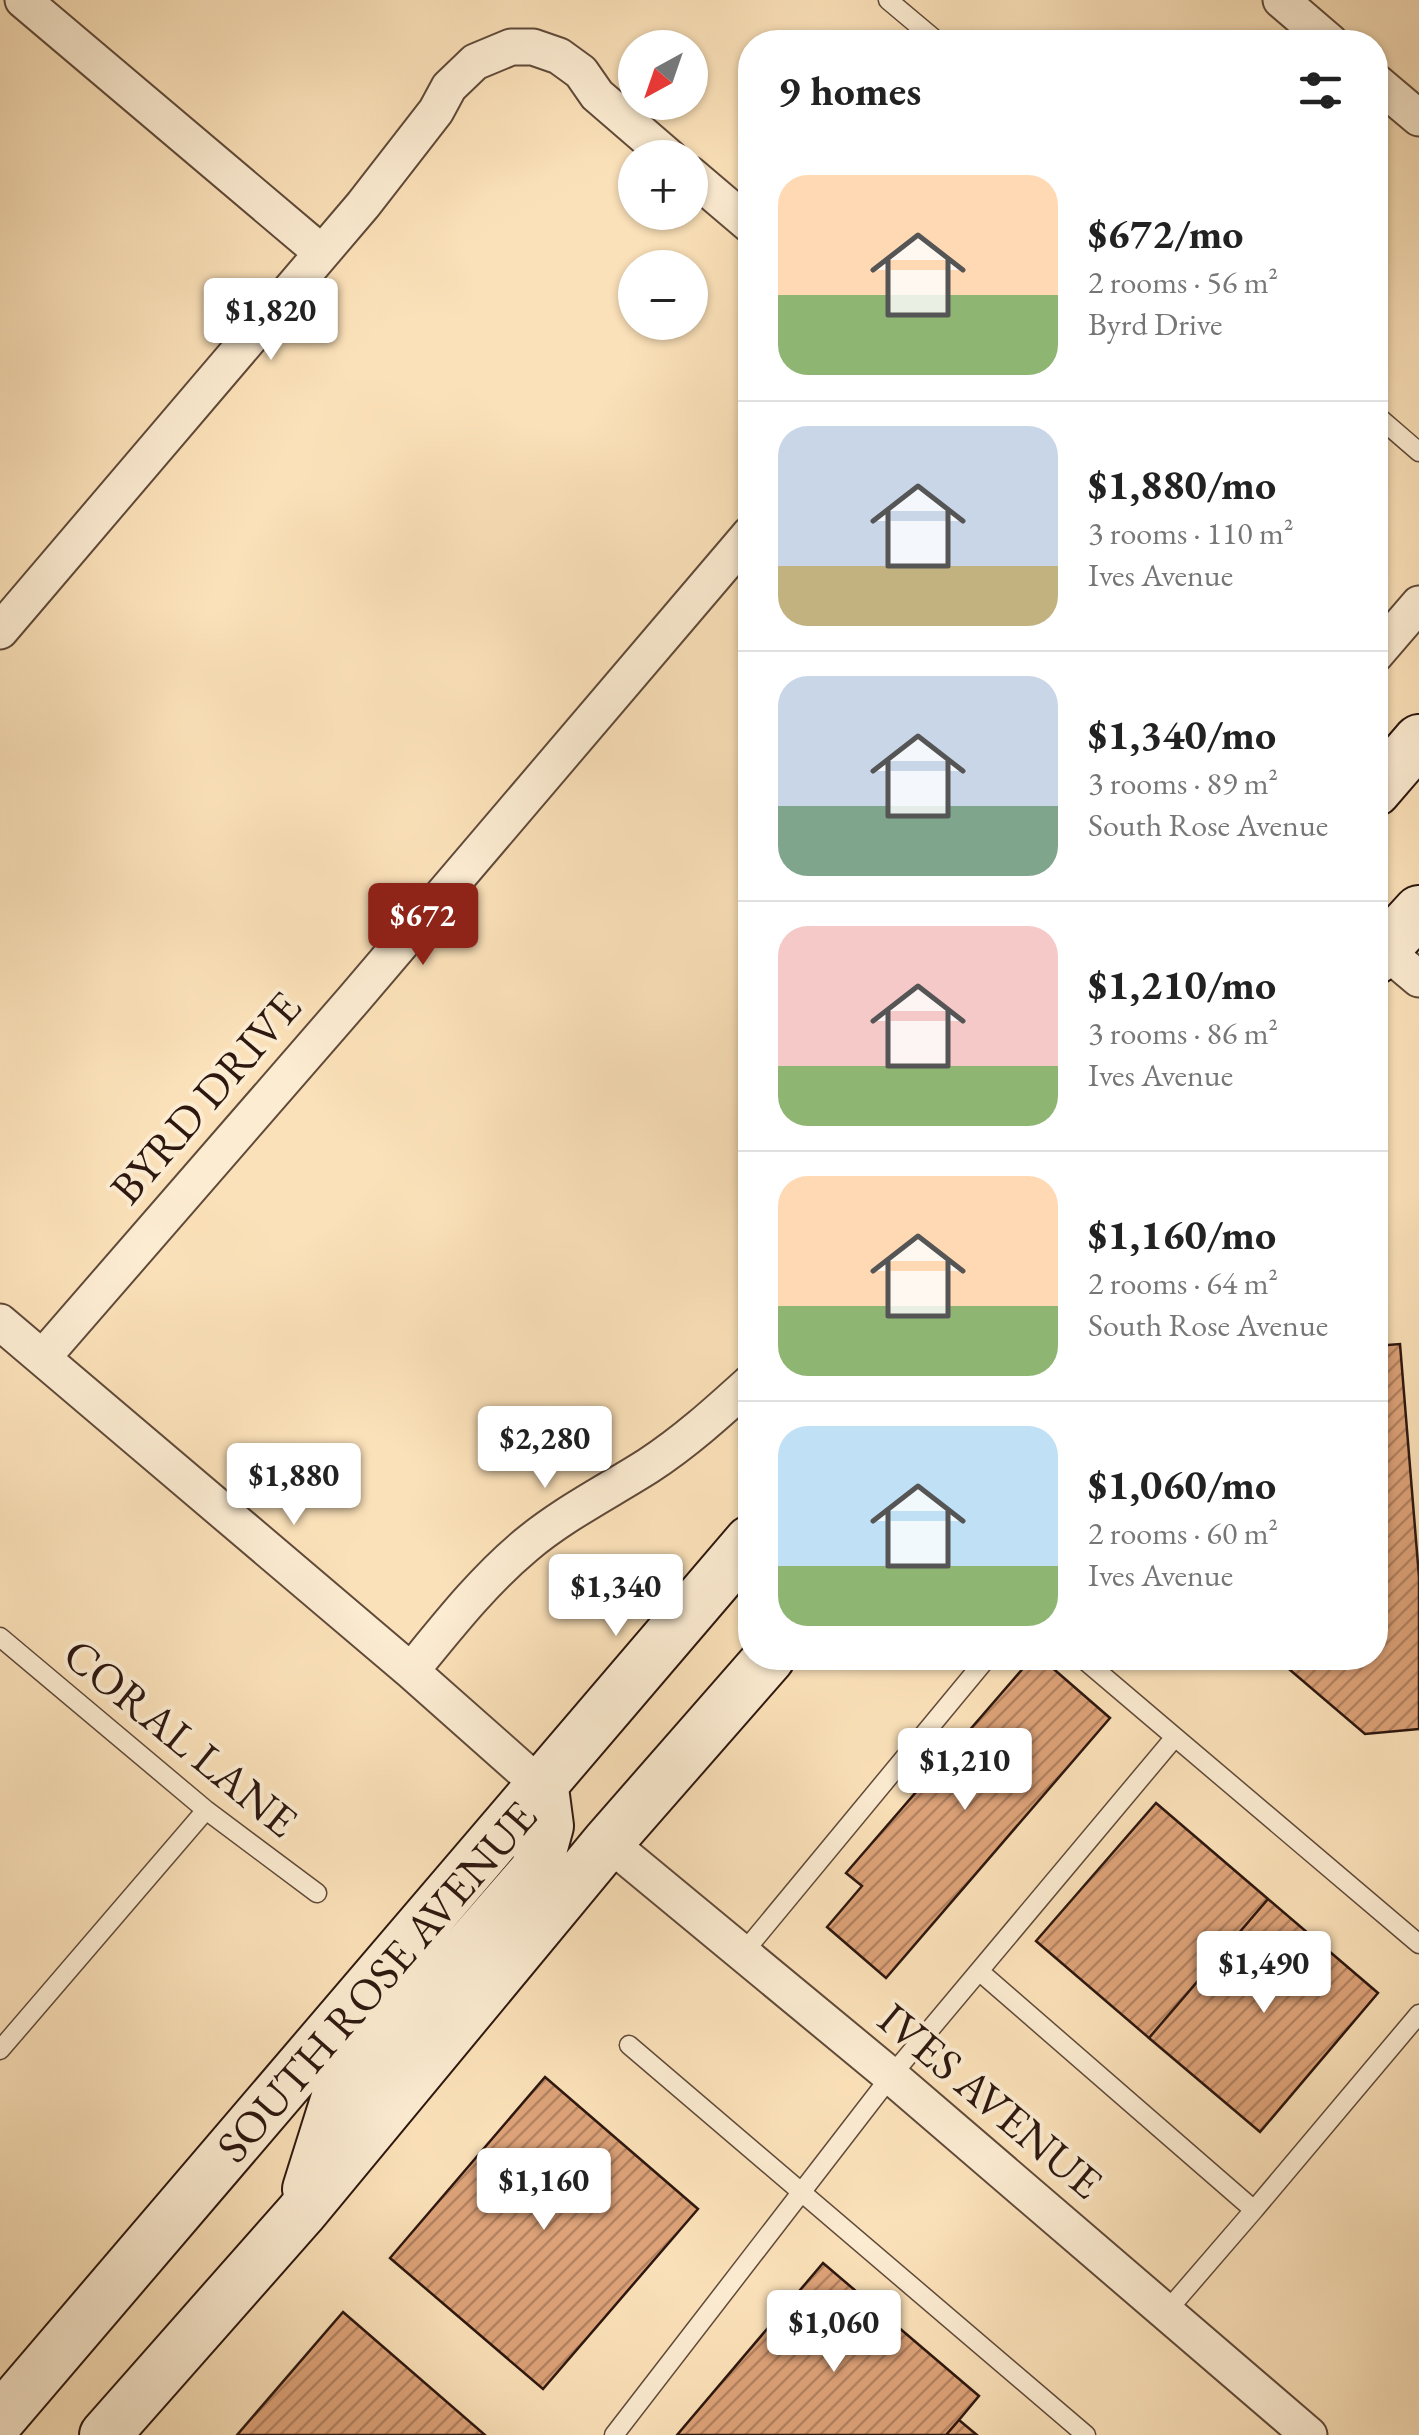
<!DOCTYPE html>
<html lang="en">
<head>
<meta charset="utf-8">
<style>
	:root { --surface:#fff; --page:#f2f2f2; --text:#222; --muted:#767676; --line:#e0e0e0; --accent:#8f2418 }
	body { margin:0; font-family:"EB Garamond",serif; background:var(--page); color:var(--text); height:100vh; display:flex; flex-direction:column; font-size:38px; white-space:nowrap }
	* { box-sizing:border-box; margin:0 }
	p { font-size:32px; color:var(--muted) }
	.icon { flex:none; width:55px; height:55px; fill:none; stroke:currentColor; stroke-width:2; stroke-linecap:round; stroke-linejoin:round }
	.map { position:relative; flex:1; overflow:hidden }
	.panel { position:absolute; left:738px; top:30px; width:650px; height:1640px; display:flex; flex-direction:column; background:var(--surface); border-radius:40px; box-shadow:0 2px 8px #0004 }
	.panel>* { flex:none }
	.needle { width:65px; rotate:220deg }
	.buttons { position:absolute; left:618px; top:30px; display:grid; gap:20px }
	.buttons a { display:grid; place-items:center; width:90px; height:90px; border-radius:50%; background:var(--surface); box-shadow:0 2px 8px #0004; font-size:50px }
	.price { position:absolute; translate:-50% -85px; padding:0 22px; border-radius:10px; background:#fff; color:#222; font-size:32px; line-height:65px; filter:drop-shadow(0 2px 5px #0008) }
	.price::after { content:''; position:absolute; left:50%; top:60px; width:30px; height:22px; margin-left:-15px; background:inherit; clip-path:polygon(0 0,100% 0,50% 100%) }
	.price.current { background:var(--accent); color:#fff }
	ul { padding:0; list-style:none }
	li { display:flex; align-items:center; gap:30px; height:250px; padding:0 40px }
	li+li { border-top:2px solid var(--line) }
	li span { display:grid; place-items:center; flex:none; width:280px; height:200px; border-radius:30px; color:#555 }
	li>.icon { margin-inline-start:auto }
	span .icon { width:120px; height:120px; fill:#fffc; stroke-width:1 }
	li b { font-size:42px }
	h2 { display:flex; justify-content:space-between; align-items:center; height:120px; padding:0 40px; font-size:42px }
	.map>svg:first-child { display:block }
</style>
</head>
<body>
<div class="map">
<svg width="1419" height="2435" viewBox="0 0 1419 2435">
	<defs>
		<pattern id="building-hatch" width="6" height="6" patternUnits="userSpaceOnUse" patternTransform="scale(2.5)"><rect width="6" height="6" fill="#dda278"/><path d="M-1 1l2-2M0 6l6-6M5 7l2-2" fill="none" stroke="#b48361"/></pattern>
	</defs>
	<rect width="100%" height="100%" fill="#fbe1b9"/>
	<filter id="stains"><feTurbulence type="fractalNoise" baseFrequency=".002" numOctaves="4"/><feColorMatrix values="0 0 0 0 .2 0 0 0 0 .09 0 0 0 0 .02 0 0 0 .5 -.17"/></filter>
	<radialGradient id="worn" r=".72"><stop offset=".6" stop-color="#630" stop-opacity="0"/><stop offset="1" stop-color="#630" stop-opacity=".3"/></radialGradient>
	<path fill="url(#building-hatch)" stroke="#2d170f" stroke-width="2.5" d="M1400 1344 1419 1577V1729L1365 1734 1276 1658H1375V1346Z
		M1032 1658H1041L1110 1718 886 1978 827 1927 862 1886 846 1873Z
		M1156 1803 1268 1899 1149 2038 1036 1941Z
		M1268 1899 1378 1993 1260 2132 1149 2038Z
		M545 2077 698 2209 543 2389 390 2258Z
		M823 2263 979 2396 959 2420 946 2435H677Z
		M343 2312 485 2435H237Z
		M959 2420 977 2435H946Z"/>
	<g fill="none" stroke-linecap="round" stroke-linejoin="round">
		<g stroke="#604a3a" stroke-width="21">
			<path id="service" d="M888 0 938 42
				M1375 414 1419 452
				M0 1637 206 1810 317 1893
				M1175 1737 1419 1944
				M743 1953 987 1658
				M979 1971 1254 2210 1166 2312
				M629 2045 1086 2435
				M0 2050 206 1810
				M1254 2210 1419 2014
				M614 2435 891 2076 1175 1737 1082 1658"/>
		</g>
		<g stroke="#604a3a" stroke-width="39">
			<path id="minor" d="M23 0 322 253
				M1281 0 1330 42
				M1375 81 1419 118
				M690 174 750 225
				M0 631 363 205 436 111 449 87 475 62 511 47H533L559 56 581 72 597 95 670 158
				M1375 655 1419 604
				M1375 942 1419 979
				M0 1322 411 1671 543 1788
				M43 1357 354 999 750 534
				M411 1671C447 1627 482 1582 525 1546 563 1514 607 1492 648 1466 685 1442 718 1412 750 1383
				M608 1842 891 2076 1309 2435"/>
		</g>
		<g stroke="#2d170f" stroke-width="54">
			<path id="secondary" d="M1375 791 1419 740
				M1375 959 1419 911
				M308 2189 336 2100 536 1870 548 1826 543 1788
				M0 2419 750 1541
				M105 2435 301 2213 608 1842 769 1658"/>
		</g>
		<use href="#service" stroke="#fcecd2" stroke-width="18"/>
		<use href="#minor" stroke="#fcecd2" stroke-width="35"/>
		<use href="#secondary" stroke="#fcecd2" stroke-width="50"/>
	</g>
	<g text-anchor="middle" stroke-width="8" stroke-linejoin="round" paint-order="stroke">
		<g font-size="45" fill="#2d170f" stroke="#fcecd2">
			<text transform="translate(205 1097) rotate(-49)" y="16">BYRD DRIVE</text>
			<text transform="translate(181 1737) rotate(39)" y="16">CORAL LANE</text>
			<text transform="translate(376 1981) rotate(-49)" y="16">SOUTH ROSE AVENUE</text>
			<text transform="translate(991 2100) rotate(40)" y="16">IVES AVENUE</text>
		</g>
	</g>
	<rect width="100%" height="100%" filter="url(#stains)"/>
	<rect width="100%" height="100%" fill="url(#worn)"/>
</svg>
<div class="buttons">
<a><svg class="needle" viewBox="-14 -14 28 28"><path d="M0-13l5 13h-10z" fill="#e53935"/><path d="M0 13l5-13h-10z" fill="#767676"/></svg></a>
<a>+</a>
<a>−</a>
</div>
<b class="price" style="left:271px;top:363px">$1,820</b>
<b class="price current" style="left:423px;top:968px">$672</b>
<b class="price" style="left:545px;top:1491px">$2,280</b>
<b class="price" style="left:294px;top:1528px">$1,880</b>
<b class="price" style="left:616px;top:1639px">$1,340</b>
<b class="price" style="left:965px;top:1813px">$1,210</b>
<b class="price" style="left:1264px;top:2016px">$1,490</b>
<b class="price" style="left:544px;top:2233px">$1,160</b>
<b class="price" style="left:834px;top:2375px">$1,060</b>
<section class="panel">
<h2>9 homes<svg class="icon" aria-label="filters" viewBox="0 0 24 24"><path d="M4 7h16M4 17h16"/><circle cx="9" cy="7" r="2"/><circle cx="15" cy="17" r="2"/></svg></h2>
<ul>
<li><span style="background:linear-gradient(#ffd9b3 60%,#8fb573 0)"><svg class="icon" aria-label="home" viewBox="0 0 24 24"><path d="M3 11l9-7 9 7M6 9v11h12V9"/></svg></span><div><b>$672/mo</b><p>2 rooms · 56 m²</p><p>Byrd Drive</p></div></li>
<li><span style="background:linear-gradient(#c9d6e8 70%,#c2b280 0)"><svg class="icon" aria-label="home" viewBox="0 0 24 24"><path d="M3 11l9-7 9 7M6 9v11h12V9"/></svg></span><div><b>$1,880/mo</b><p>3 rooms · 110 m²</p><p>Ives Avenue</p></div></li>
<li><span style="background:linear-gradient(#c9d6e8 65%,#7fa58c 0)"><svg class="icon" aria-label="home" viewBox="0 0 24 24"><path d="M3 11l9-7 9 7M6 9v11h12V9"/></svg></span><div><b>$1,340/mo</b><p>3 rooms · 89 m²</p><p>South Rose Avenue</p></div></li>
<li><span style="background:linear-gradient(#f6c9c9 70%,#8fb573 0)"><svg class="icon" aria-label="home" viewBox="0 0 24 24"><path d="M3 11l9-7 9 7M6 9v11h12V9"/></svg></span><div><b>$1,210/mo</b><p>3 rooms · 86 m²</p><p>Ives Avenue</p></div></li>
<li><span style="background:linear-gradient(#ffd9b3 65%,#8fb573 0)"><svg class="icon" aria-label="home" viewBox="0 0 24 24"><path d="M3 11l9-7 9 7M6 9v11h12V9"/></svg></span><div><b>$1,160/mo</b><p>2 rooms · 64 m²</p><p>South Rose Avenue</p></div></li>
<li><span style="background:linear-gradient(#bfe0f5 70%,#8fb573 0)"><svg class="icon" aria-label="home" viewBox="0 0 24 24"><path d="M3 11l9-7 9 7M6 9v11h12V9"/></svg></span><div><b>$1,060/mo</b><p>2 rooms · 60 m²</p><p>Ives Avenue</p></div></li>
</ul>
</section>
</div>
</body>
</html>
